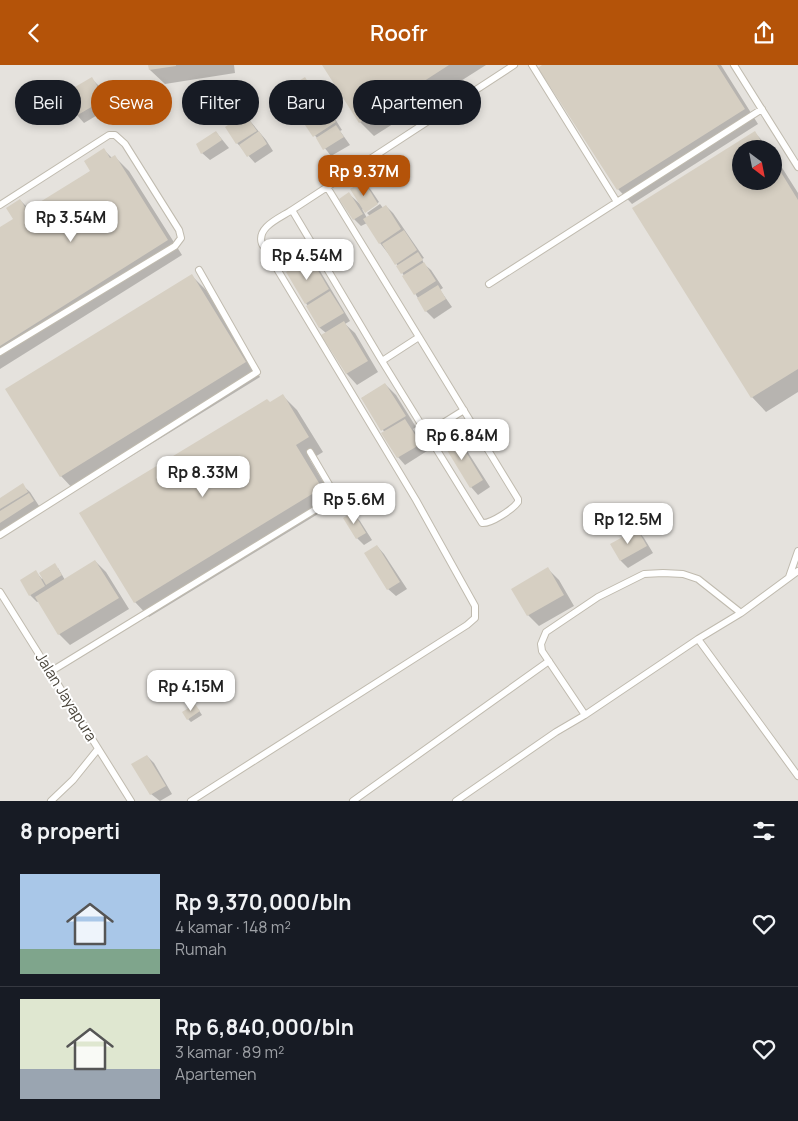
<!DOCTYPE html>
<html lang="id">
<head>
<meta charset="utf-8">
<style>
	:root { --surface:#171b24; --page:#242831; --text:#f1f3f6; --muted:#9ea1a6; --line:#363941; --accent:#b45309 }
	body { margin:0; font-family:Manrope,sans-serif; background:var(--page); color:var(--text); height:100vh; display:flex; flex-direction:column; font-size:19px; white-space:nowrap }
	* { box-sizing:border-box; margin:0 }
	p { font-size:16px; color:var(--muted) }
	.icon { flex:none; width:28px; height:28px; fill:none; stroke:currentColor; stroke-width:2; stroke-linecap:round; stroke-linejoin:round }
	.map { position:relative; height:736px; overflow:hidden }
	.side { display:flex; flex-direction:column; background:var(--surface); flex:1 }
	.side>* { flex:none }
	.top-card { position:absolute; left:15px; top:15px; width:500px; height:45px; display:flex; gap:10px }
	.needle { width:32px; rotate:148deg }
	.controls { position:absolute; left:732px; top:75px; display:grid; gap:10px }
	.controls a { display:grid; place-items:center; width:50px; height:50px; border-radius:50%; background:var(--surface); box-shadow:0 2px 8px #0003; font-size:25px }
	.price { position:absolute; translate:-50% -42px; padding:0 11px; border-radius:10px; background:#fff; color:#222; font-size:16px; line-height:32px; filter:drop-shadow(0 1px 2px #0008) }
	.price::after { content:''; position:absolute; left:50%; top:30px; width:15px; height:11px; margin-left:-8px; background:inherit; clip-path:polygon(0 0,100% 0,50% 100%) }
	.price.current { background:var(--accent); color:#fff }
	ul { padding:0; list-style:none }
	li { display:flex; align-items:center; gap:15px; height:125px; padding:0 20px }
	li+li { border-top:1px solid var(--line) }
	li span { display:grid; place-items:center; flex:none; width:140px; height:100px; border-radius:0px; color:#555 }
	li>.icon { margin-inline-start:auto }
	span .icon { width:60px; height:60px; fill:#fffc; stroke-width:1 }
	li b { font-size:21px }
	h2 { display:flex; justify-content:space-between; align-items:center; height:60px; padding:0 20px; font-size:21px }
	.chip { padding:0 18px; border-radius:22px; background:var(--surface); box-shadow:0 2px 8px #0003; font-size:18px; line-height:45px }
	.chip.current { background:var(--accent); color:#fff }
	header { display:flex; justify-content:space-between; align-items:center; height:65px; padding:0 20px; background:var(--accent); color:#fff; font-size:22px; font-weight:600 }
	.map>svg:first-child { display:block }
</style>
</head>
<body>
<header><svg class="icon" aria-label="back" viewBox="0 0 24 24"><path d="M15 5l-7 7 7 7"/></svg>Roofr<svg class="icon" aria-label="share" viewBox="0 0 24 24"><path d="M12 15V3M7 8l5-5 5 5M5 13v7h14v-7"/></svg></header>
<div class="map">
<svg width="798" height="736" viewBox="0 0 798 736">
	<rect width="100%" height="100%" fill="#f5f3ec"/>
	<path fill="#e5e2dd" fill-rule="evenodd" d="M0 0H798V736H0ZM741 84H774V116H741Z"/>
	<path fill="#0003" d="M150 0H234L235 8 165 19 150 5Z
		M324 0H486L374 71 360 57Z
		M545 0H721L758 59 632 139 618 124Z
		M92 14 99 21 111 42 84 58 77 50 65 30Z
		M305 14 312 21 327 46 335 54 342 65 340 66 350 80 331 91 306 59 305 60 297 53 282 28Z
		M245 50 266 75 273 86 255 98 237 78 226 62Z
		M216 67 229 83 210 95 202 88Z
		M755 68 770 84H741V116H774V90L798 128V327L766 347 752 332 634 143Z
		M104 85 112 93 115 92 129 106 182 190 0 304V163L14 155 20 135 30 145 91 106Z
		M364 118 371 125 379 137 366 146 362 144 367 153 370 151 367 148 380 139 383 143 386 141 393 148 424 193 422 194 424 199 431 205 443 223 440 225 452 242 434 254 426 246 398 201 380 178 367 158 361 161 354 154 349 129 360 139Z
		M310 194 317 201 350 256 345 259 355 268 378 307 357 320 347 309 326 268 320 263 306 238Z
		M192 211 206 225 260 312 75 426 61 411Z
		M385 319 396 330 416 362 413 364 427 386 405 400 398 392 385 368 362 333Z
		M283 331 297 345 323 387 310 395 336 438 149 552 135 537Z
		M455 371 462 378 490 422 478 430 471 422 444 377Z
		M22 420 30 427 41 444 0 470V434Z
		M353 449 360 456 372 475 364 480 357 473Z
		M637 465 644 473 653 488 628 503 621 496 612 480Z
		M377 481 384 489 407 524 396 531 388 524Z
		M95 496 106 507 129 544 70 580 59 569 39 536 37 537 30 530 36 507 42 514 58 503 65 515Z
		M548 504 559 515 574 541 539 561 528 550 513 524Z
		M198 644 202 650 191 657 188 654Z
		M147 691 154 698 172 729 160 736 151 729 133 699Z"/>
	<path fill="#d6cfc2" d="M148 0H176V1L149 5Z
		M322 0H449L359 58Z
		M542 0H717L745 44 617 125 538 3Z
		M92 12 105 34 76 51 63 29Z
		M305 12 321 38 296 54 280 28Z
		M328 45 336 57 313 72 305 60Z
		M245 49 257 66 236 79 225 62Z
		M336 60 344 72 323 85 316 73Z
		M216 66 222 75 201 89 196 79Z
		M259 66 267 79 247 92 239 80Z
		M755 66 766 84H741V116H774V96L798 135V304L751 333 632 143Z
		M104 83 110 93 115 90 168 175 0 281V162L13 154 6 143 20 134 27 145 90 106 84 96Z
		M364 116 378 139 365 148 350 124Z
		M349 127 363 149 353 155 339 134Z
		M386 140 401 164 379 179 363 154Z
		M404 165 417 185 395 200 382 179Z
		M418 187 423 195 401 209 396 201Z
		M310 192 329 224 305 239 286 207Z
		M424 197 436 216 414 230 402 211Z
		M192 209 246 297 60 412 5 324Z
		M438 220 446 234 425 247 417 233Z
		M330 226 344 248 319 263 306 241Z
		M344 256 368 296 346 309 321 270Z
		M385 318 406 351 381 366 361 333Z
		M283 329 309 372 296 380 322 423 134 538 79 448 267 334 270 337Z
		M405 354 421 379 397 393 381 368Z
		M455 369 483 415 470 423 442 377Z
		M23 418 28 427 0 444V433Z
		M29 428 34 436 0 458V446Z
		M353 447 366 468 356 474 343 453Z
		M637 464 647 481 620 496 610 479Z
		M377 480 400 517 387 525 364 488Z
		M95 495 119 533 58 570 35 532Z
		M55 498 62 510 46 520 39 508Z
		M548 502 564 530 527 551 511 524Z
		M36 505 45 521 29 531 20 515Z
		M195 639 200 646 187 655 182 647Z
		M147 690 166 721 150 730 131 699Z"/>
	<g fill="none" stroke-linecap="round" stroke-linejoin="round">
		<g stroke="#c0bbaf" stroke-width="8">
			<path id="lane" d="M532 0 617 137
				M734 0 798 102
				M327 122 419 272
				M0 140 109 70H115L125 79 179 165 181 173 175 181 0 287
				M292 145 382 296
				M489 219 762 44
				M419 272 518 434V437C513 444 491 459 482 458L382 296Z
				M427 368 464 345
				M0 470 257 307 199 205
				M789 512 798 486
				M0 527 131 736
				M698 574 741 548 798 506
				M50 607 334 433V428L310 387
				M585 650 542 586 541 579 546 567 598 532 644 509 663 508 683 509 698 514 741 548
				M51 736 73 715 98 684
				M191 736 467 560 475 553V541L416 435 262 179C256 162 280 153 292 145L514 0
				M353 736 549 596
				M456 736 556 667 585 650 698 574 798 711"/>
		</g>
		<use href="#lane" stroke="#fff" stroke-width="6"/>
	</g>
	<g text-anchor="middle" stroke-width="4" stroke-linejoin="round" paint-order="stroke">
		<g font-size="15" fill="#49443a" stroke="#fff">
			<text transform="translate(66 632) rotate(58)" y="5">Jalan Jayapura</text>
		</g>
	</g>
</svg>
<div class="controls">
<a><svg class="needle" viewBox="-14 -14 28 28"><path d="M0-13l5 13h-10z" fill="#e53935"/><path d="M0 13l5-13h-10z" fill="#9ea1a6"/></svg></a>
</div>
<b class="price current" style="left:364px;top:132px">Rp 9.37M</b>
<b class="price" style="left:71px;top:178px">Rp 3.54M</b>
<b class="price" style="left:307px;top:216px">Rp 4.54M</b>
<b class="price" style="left:462px;top:396px">Rp 6.84M</b>
<b class="price" style="left:203px;top:433px">Rp 8.33M</b>
<b class="price" style="left:354px;top:460px">Rp 5.6M</b>
<b class="price" style="left:628px;top:480px">Rp 12.5M</b>
<b class="price" style="left:191px;top:647px">Rp 4.15M</b>
<div class="top-card">
<a class="chip">Beli</a>
<a class="chip current">Sewa</a>
<a class="chip">Filter</a>
<a class="chip">Baru</a>
<a class="chip">Apartemen</a>
</div>
</div>
<section class="side">
<h2>8 properti<svg class="icon" aria-label="filters" viewBox="0 0 24 24"><path d="M4 7h16M4 17h16"/><circle cx="9" cy="7" r="2"/><circle cx="15" cy="17" r="2"/></svg></h2>
<ul>
<li><span style="background:linear-gradient(#a9c7e8 75%,#7fa58c 0)"><svg class="icon" aria-label="home" viewBox="0 0 24 24"><path d="M3 11l9-7 9 7M6 9v11h12V9"/></svg></span><div><b>Rp 9,370,000/bln</b><p>4 kamar · 148 m²</p><p>Rumah</p></div><svg class="icon" aria-label="heart" viewBox="0 0 24 24"><path d="M12 20l-8-8c-3-5 5-10 8-4 3-6 11-1 8 4z"/></svg></li>
<li><span style="background:linear-gradient(#dfe7d0 70%,#9aa5b1 0)"><svg class="icon" aria-label="home" viewBox="0 0 24 24"><path d="M3 11l9-7 9 7M6 9v11h12V9"/></svg></span><div><b>Rp 6,840,000/bln</b><p>3 kamar · 89 m²</p><p>Apartemen</p></div><svg class="icon" aria-label="heart" viewBox="0 0 24 24"><path d="M12 20l-8-8c-3-5 5-10 8-4 3-6 11-1 8 4z"/></svg></li>
</ul>
</section>
</body>
</html>
